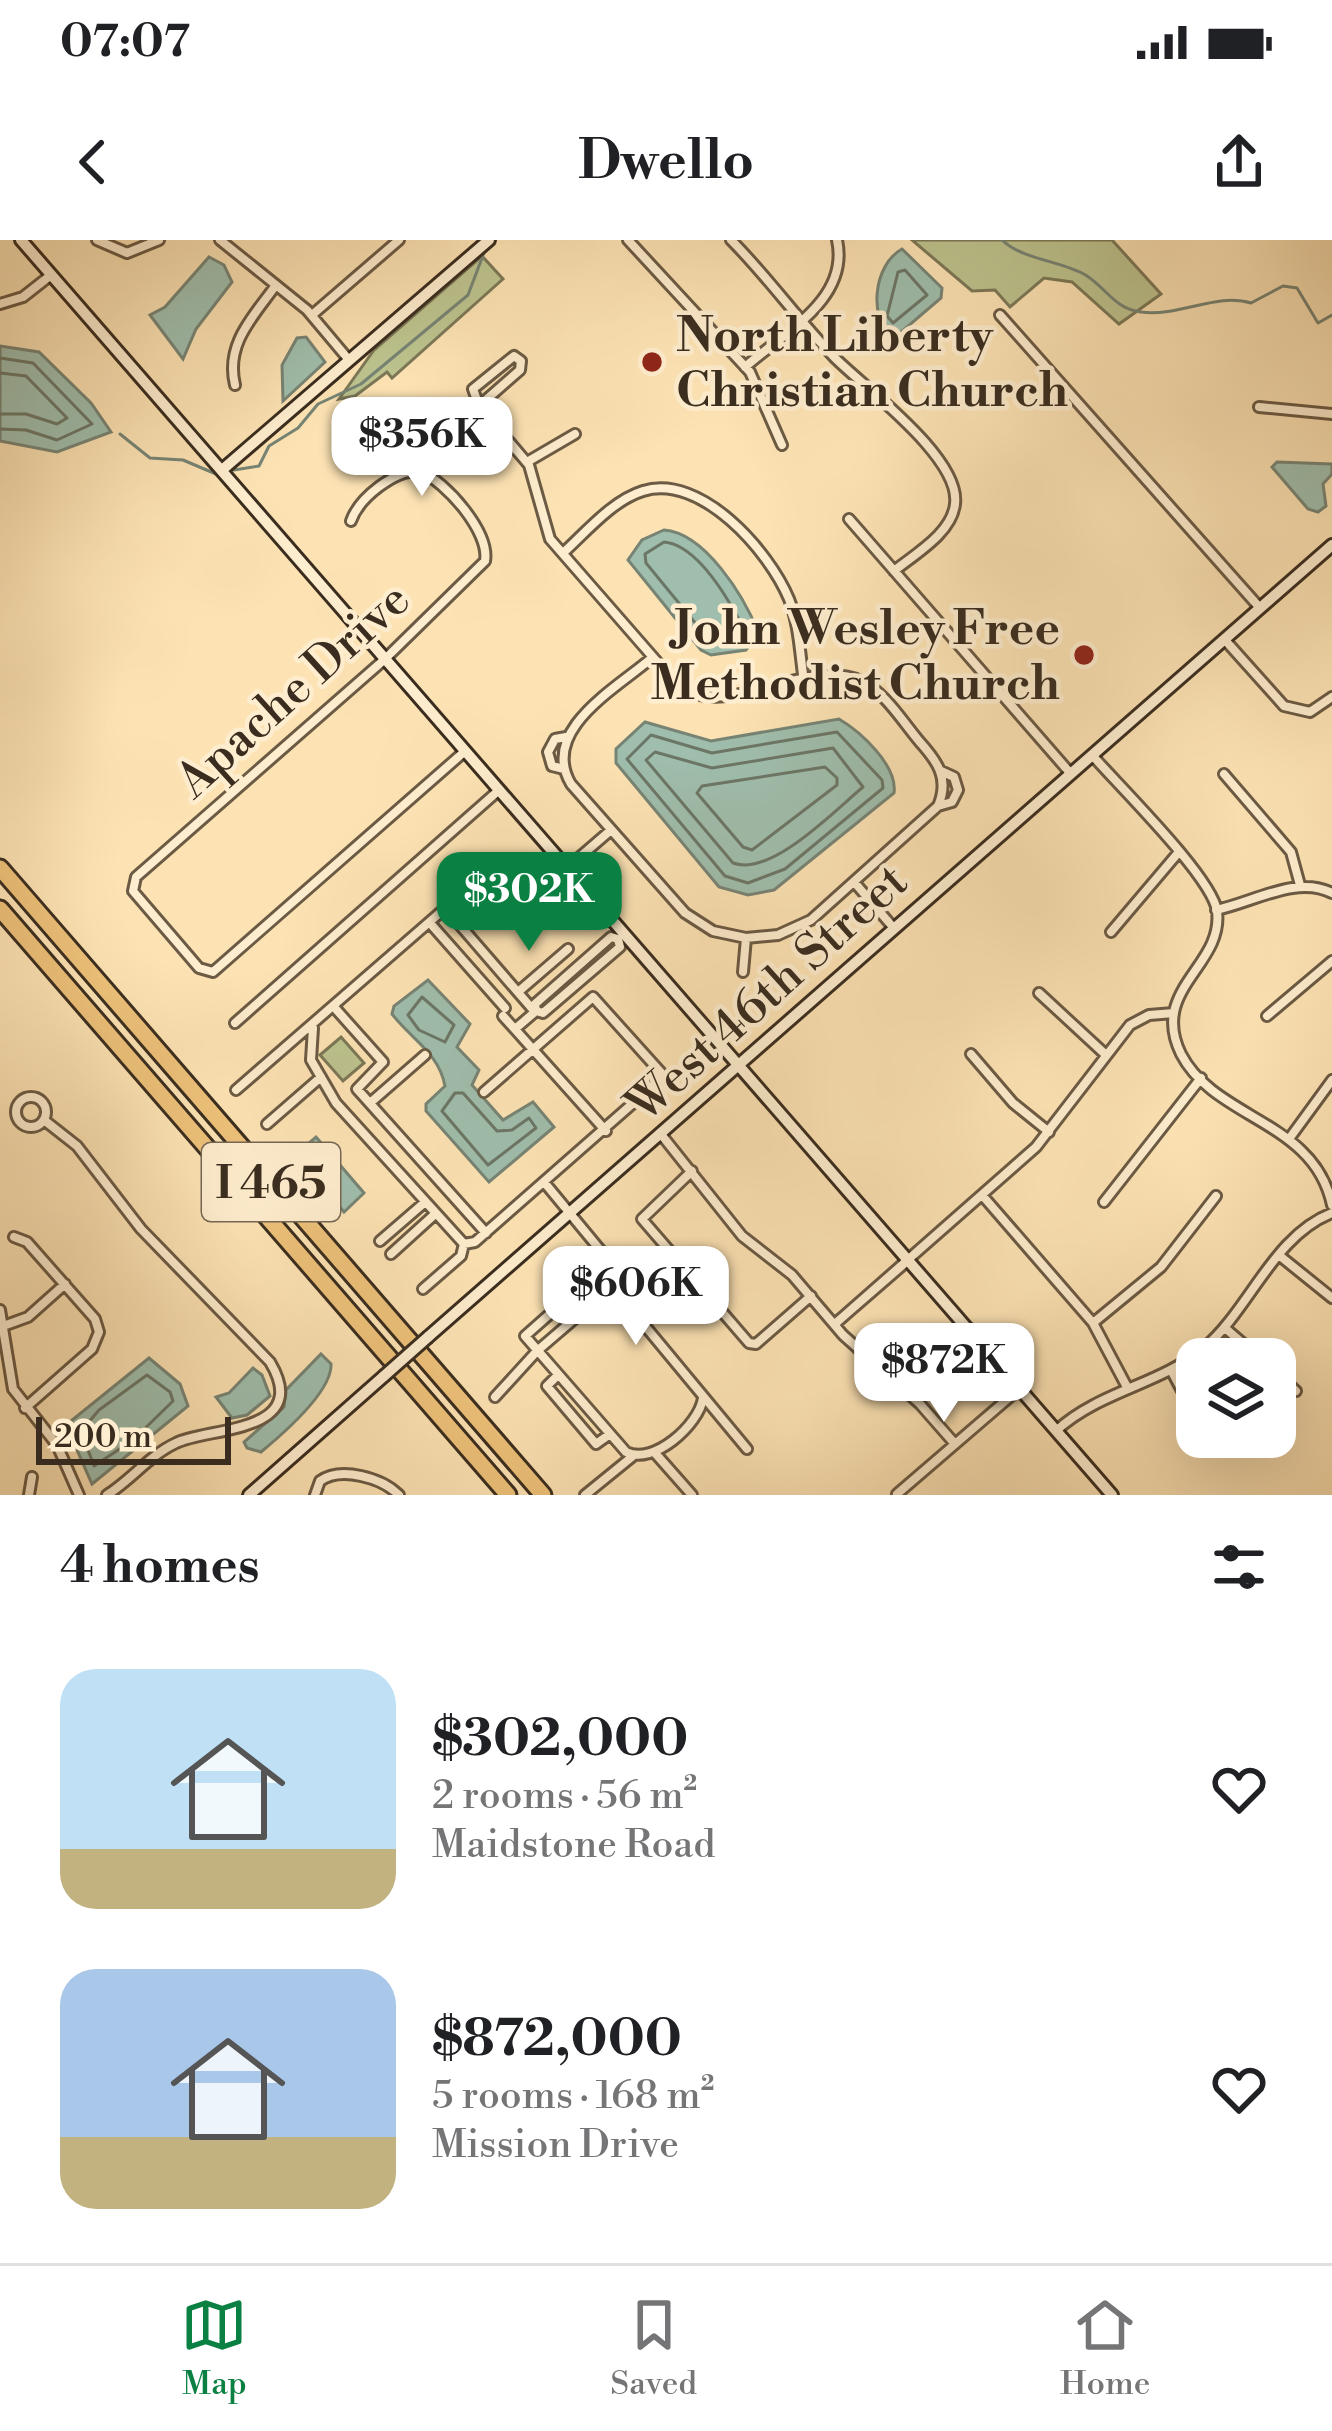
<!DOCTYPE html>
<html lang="en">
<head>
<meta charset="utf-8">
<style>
	:root { --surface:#fff; --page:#f2f2f2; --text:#202124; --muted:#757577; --line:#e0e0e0; --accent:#0b8043 }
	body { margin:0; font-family:"Libre Bodoni",serif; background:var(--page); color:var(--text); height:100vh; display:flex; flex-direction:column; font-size:45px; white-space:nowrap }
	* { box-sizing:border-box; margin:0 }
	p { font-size:39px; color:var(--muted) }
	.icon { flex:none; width:66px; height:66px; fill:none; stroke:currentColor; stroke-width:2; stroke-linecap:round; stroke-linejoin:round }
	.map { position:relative; height:1255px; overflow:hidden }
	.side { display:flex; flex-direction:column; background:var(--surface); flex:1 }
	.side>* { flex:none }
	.fabs { position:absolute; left:1176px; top:1098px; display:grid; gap:24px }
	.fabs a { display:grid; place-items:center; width:120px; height:120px; border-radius:24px; background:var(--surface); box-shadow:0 12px 48px #0002; font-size:60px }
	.scale { position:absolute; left:36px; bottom:30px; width:195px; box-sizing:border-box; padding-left:12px; border:6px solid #3a2d1f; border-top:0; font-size:33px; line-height:42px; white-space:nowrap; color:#3a2d1f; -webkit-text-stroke:9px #feedce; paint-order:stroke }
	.price { position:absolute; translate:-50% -102px; padding:0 27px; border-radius:24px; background:#fff; color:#222; font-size:39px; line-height:78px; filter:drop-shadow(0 3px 6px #0008) }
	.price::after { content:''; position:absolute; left:50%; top:72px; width:36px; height:27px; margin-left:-18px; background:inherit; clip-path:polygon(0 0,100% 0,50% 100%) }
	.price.selected { background:var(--accent); color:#fff }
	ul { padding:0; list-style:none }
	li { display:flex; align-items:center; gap:36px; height:300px; padding:0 60px }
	li span { display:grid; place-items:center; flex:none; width:336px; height:240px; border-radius:36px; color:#555 }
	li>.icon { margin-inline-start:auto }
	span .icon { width:144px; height:144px; fill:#fffc; stroke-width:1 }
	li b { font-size:51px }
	h2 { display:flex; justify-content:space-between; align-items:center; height:144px; padding:0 60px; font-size:51px }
	.status { display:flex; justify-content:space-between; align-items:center; height:84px; padding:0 60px; background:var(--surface); direction:ltr }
	.status svg { height:33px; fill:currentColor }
	header { display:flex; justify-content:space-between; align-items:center; height:156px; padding:0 60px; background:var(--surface); font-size:54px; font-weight:800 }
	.tab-bar { display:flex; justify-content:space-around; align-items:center; height:168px; border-top:3px solid var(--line); background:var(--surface); font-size:33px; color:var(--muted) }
	.tab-bar a { display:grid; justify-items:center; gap:6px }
	.tab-bar .selected { color:var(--accent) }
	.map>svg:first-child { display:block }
</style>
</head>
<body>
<div class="status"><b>07:07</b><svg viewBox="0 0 49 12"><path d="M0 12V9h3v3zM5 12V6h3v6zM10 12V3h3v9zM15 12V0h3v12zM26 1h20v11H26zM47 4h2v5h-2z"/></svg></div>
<header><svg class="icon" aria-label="back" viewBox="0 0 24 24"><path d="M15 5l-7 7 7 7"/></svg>Dwello<svg class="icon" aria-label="share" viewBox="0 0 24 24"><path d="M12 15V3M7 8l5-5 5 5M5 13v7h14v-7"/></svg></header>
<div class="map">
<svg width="1332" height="1255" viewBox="0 0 1332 1255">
	<rect width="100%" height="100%" fill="#fde3b4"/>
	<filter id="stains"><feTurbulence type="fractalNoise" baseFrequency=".00167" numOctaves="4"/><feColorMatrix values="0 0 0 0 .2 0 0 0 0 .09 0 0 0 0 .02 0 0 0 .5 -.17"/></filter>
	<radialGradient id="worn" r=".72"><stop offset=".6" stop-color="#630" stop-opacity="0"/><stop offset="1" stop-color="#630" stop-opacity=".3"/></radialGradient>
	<path fill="#bdc48f" stroke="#7c7857" stroke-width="3" d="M912 0H1112L1161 54 1119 84 1072 42 1044 38 1010 67 995 50 972 51Z
		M482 16 503 39 392 138 387 132 355 156 339 159 374 110Z
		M341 797 364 823 343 841 320 815Z"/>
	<path fill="#9fbead" stroke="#778474" stroke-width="3" d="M902 9 942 48 941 58 893 99C868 79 873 25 902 9Z
		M209 17 224 25 232 42 196 89 183 119 150 75 165 67Z
		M306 97 325 122 283 161 282 125 297 98Z
		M0 106 39 112 91 163 111 192 57 212 0 201Z
		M1277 222 1332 224V234L1323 244 1326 266 1318 272 1308 269 1272 227Z
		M664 290C705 293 744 356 758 392L746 410 711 415 701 410 628 320 642 300Z
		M839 479C861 492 898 526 894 553L774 650 748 655 719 647 616 523V509L645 482 711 501Z
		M428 740 470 784 457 807 479 830 472 845 503 880 533 862 554 887 489 942 426 871V864L445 846C439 813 412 800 392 774L394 766Z
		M316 897 364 953 344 972 296 914Z
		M321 1114 331 1124C332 1151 284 1193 261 1212L247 1208 244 1202 284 1167 285 1151Z
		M149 1118 180 1144 188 1166 92 1244 66 1185Z
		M253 1128 262 1135 270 1156 247 1175 232 1178 216 1157 229 1153Z"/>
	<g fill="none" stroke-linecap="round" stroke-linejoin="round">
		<path stroke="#6c7666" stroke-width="3" d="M905 30 927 55 893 83 887 76 898 32Z
			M0 118 33 123 92 184 57 200 26 190 0 189
			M0 133 26 136 67 178 57 184 26 174H0
			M664 302C698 305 729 360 744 389L741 398 710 401 646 323 645 314Z
			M837 492 882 540 883 548 785 629 748 643 725 636 627 519 651 495 712 513Z
			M833 508 863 547C834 571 771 637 733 623L646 520 655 512 712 528Z
			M825 527 837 538V545L752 610 743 607 697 553 702 546Z
			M422 757 454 785 445 802 419 790 408 775Z
			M455 853H463L497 891 512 890 529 878 536 888 488 925 442 871Z
			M147 1135 170 1152 173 1161 133 1200 94 1226 81 1191 99 1170Z"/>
		<path stroke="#778474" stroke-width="3" d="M1002 0C1022 20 1064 21 1087 36 1107 49 1115 69 1141 72 1180 77 1217 52 1251 63L1283 46 1297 48 1318 83 1332 75
			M120 194 150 218 183 220 216 234
			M234 230 259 226 269 206 298 188 318 164 361 144 468 55 485 10"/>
		<g stroke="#6b5a44" stroke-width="14">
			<path id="street" d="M97 0 127 13 159 0
				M220 0 307 70 349 120
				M628 0 750 132 782 205
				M731 0C768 37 798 80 835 118 865 148 961 218 955 264 952 293 915 314 894 331
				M0 64 23 57 51 35
				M312 75 399 0
				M1000 75 1260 368
				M514 116 521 121 520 130 479 166 473 149Z
				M745 127C785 92 850 59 837 0
				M235 145C225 104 253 77 276 45
				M479 166 529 225 550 299 679 447C732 480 806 416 861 441 884 451 903 482 919 501 937 521 950 538 938 566L811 680 778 695 746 698 713 691 685 673 571 544C539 490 617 448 653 417
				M1259 167 1332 174
				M527 222 575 194
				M849 279 1071 534
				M351 281C359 258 395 229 420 231 446 242 490 292 485 321L385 419 136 637 133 651 199 728 213 732 464 512
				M563 313C586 292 613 260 643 251 701 233 769 311 789 359 799 384 800 415 804 442
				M1225 400 1284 466 1310 472 1332 457
				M1092 515C1119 546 1212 637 1217 671 1224 726 1149 749 1181 814 1215 880 1314 880 1332 965
				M564 529 552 526 548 512 555 499 566 497
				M1224 534 1291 612 1300 645
				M938 566 952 562 958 550 954 537 941 531
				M567 628 611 590
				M855 643 892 686
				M446 669 535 772
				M1216 670C1254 662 1297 635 1332 653
				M430 683 505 768
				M1111 692 1178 613
				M743 732 746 698
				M518 752 568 709
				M1039 753 1106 815
				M334 767 383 822 357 849 486 993
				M536 771 535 764 611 697 618 699
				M503 776 606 891
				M1267 776 1332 721
				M235 783 498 551
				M313 788 311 820 336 863 464 1004
				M515 789 536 771 543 773 620 707 618 699
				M971 814 1013 863 1049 892
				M236 850 495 625
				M16 872a15 15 0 1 1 30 0a15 15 0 1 1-30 0Z
				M370 863 425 815
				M44 880 77 906 141 989 270 1122C313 1194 208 1187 176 1203 150 1215 131 1240 107 1255
				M267 884 321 837
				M660 893 742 996 792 1035 843 1095 920 1164 955 1204
				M1289 899 1332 840
				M692 931 642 979 749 1103 756 1104 811 1056
				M544 942 606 1017 621 1057 747 1209
				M982 955 1093 1083 1127 1147
				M1104 962 1201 838
				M14 997 27 1002 95 1079 99 1092 92 1109 25 1168
				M380 1001 424 963
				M391 1014 434 975
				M1280 1016 1332 1058
				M423 1049 461 1016 464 1004 475 1002 664 836 593 757 484 852
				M592 1064 577 1050 525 1096 626 1212C653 1226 699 1185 703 1158
				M0 1070 13 1149 57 1205 79 1255
				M837 1082 905 1023
				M836 1083 1036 907 1130 785 1149 775 1174 773
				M1093 1083 1161 1027 1216 956
				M6 1085 28 1077 65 1044
				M1225 1088 1261 1119
				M1171 1130 1197 1179
				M1275 1132 1296 1151
				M558 1135 547 1146 596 1204 610 1194
				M495 1157 537 1111 616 1043
				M1057 1190C1100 1151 1159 1145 1204 1108 1250 1069 1273 996 1332 973
				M655 1213 692 1255
				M897 1254 1019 1149
				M29 1255 32 1237
				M315 1255 320 1241C341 1226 382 1238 399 1255
				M585 1255 633 1216"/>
		</g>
		<g stroke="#3a2d1f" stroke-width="16">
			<path id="secondary" d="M21 0 1112 1255
				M222 230 489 0
				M428 1097 1332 305
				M249 1255 384 1136"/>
		</g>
		<g stroke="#3a2d1f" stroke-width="21">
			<path id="highway" d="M0 628 543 1255
				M0 669 508 1255"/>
		</g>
		<use href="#street" stroke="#feedce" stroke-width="8"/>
		<use href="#secondary" stroke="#feedce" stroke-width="10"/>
		<use href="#highway" stroke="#eec27a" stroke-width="15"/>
		<g stroke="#3a2d1f" stroke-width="16" stroke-linecap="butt">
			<path id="secondary-bridge" d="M384 1136 428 1097"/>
		</g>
		<use href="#secondary-bridge" stroke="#feedce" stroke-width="10"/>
	</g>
	<g fill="#8f2418" stroke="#feedce" stroke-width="4.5">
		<circle cx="652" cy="122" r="12"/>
		<circle cx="1084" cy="415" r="12"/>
	</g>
	<g text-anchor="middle" stroke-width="9" stroke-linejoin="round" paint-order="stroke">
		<rect fill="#feedce" stroke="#756754" stroke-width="3" x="202" y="903" width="138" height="78" rx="9"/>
		<g font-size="45" font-weight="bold" fill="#3a2d1f">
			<text x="271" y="958">I 465</text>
		</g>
		<g font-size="48" font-weight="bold" fill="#3a2d1f" stroke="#feedce" text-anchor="start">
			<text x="676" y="111">North Liberty<tspan x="676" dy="55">Christian Church</tspan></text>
			<text x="1060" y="404" text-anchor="end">John Wesley Free<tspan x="1060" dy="55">Methodist Church</tspan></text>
		</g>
		<g font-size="48" fill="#3a2d1f" stroke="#feedce">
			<text transform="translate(292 449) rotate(-42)" y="17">Apache Drive</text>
			<text transform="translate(766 752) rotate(-42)" y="17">West 46th Street</text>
		</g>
	</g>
	<rect width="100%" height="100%" filter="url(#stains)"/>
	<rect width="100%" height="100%" fill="url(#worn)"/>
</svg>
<div class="fabs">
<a><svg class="icon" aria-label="layers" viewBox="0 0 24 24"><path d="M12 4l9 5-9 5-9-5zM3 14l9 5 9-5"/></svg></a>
</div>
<div class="scale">200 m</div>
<b class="price" style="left:422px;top:259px">$356K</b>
<b class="price selected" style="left:529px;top:714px">$302K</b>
<b class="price" style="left:636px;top:1108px">$606K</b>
<b class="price" style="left:944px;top:1185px">$872K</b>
</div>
<section class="side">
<h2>4 homes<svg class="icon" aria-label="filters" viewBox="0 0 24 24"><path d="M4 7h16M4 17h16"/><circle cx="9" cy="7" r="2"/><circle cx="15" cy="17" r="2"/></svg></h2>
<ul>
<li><span style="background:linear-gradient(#bfe0f5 75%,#c2b280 0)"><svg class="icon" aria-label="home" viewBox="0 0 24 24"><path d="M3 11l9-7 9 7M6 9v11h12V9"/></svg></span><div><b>$302,000</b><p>2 rooms · 56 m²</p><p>Maidstone Road</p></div><svg class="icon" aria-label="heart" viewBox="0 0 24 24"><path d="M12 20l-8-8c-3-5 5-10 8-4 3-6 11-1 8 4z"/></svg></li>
<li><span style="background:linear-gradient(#a9c7e8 70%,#c2b280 0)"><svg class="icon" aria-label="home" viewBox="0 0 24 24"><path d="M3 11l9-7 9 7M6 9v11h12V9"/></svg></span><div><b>$872,000</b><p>5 rooms · 168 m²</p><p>Mission Drive</p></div><svg class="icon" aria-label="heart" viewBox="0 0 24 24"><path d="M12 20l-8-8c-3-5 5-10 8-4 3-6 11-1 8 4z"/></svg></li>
</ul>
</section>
<nav class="tab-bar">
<a class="selected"><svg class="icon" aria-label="map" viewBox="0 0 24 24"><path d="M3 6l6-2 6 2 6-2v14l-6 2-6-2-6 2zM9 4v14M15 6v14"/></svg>Map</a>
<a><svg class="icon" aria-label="saved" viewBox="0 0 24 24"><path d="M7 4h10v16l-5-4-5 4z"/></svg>Saved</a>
<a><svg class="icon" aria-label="home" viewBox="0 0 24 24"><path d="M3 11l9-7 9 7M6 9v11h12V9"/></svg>Home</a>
</nav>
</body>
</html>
